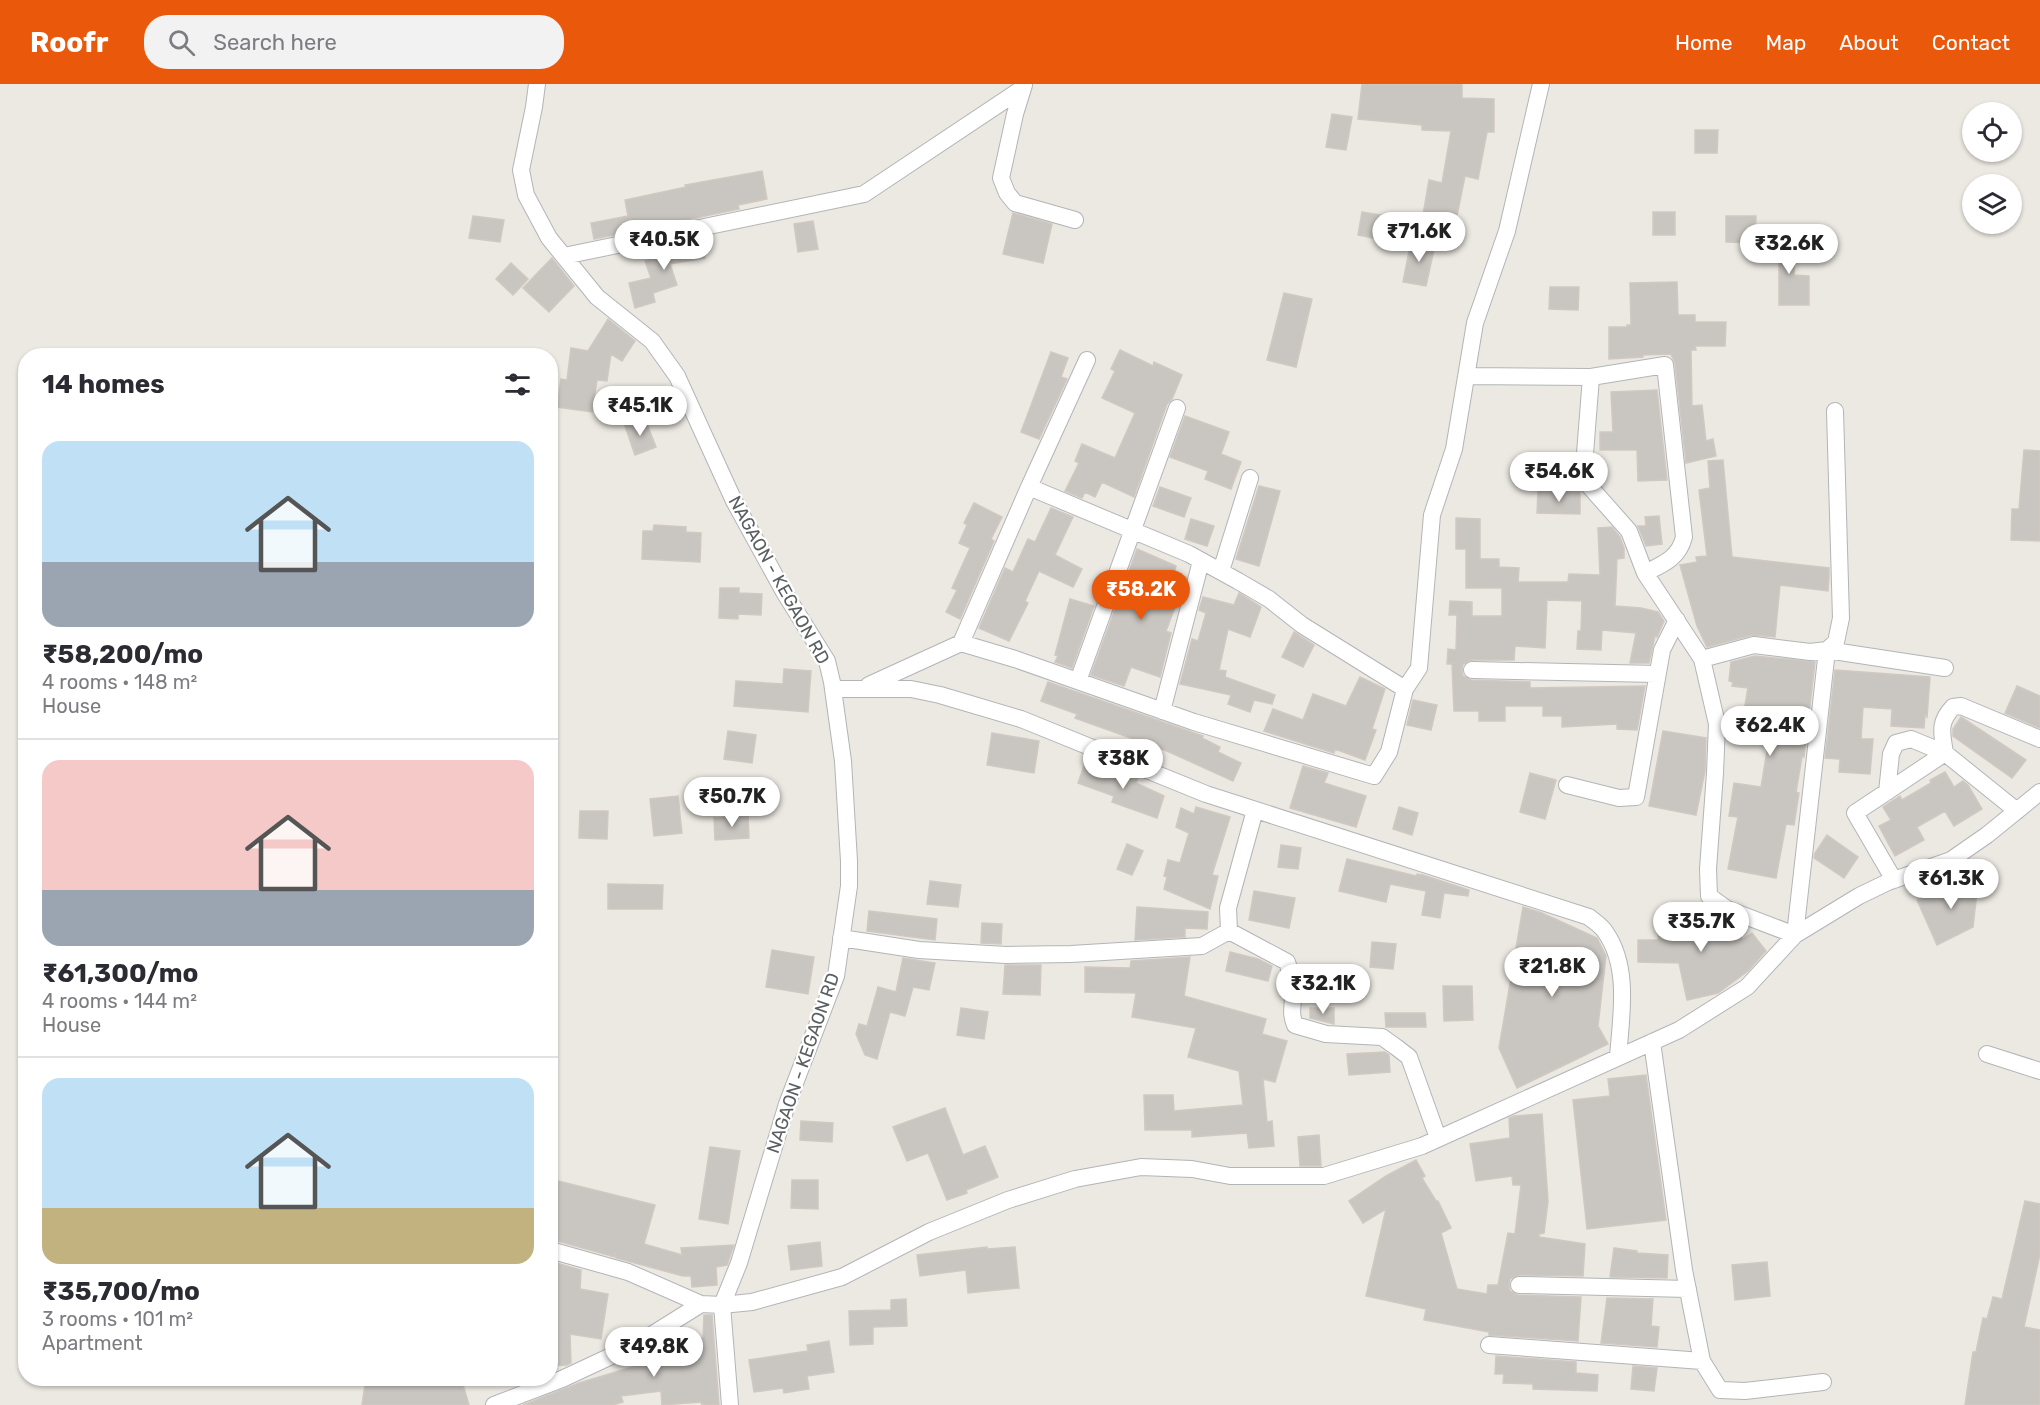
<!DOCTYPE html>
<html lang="en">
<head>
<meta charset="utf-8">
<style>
	:root { --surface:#fff; --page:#f2f2f3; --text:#2b2b33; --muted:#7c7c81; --line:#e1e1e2; --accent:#ea580c }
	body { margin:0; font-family:Rubik,sans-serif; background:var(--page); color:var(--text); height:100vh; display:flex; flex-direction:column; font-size:22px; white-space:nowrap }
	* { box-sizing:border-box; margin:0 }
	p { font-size:20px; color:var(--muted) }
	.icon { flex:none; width:33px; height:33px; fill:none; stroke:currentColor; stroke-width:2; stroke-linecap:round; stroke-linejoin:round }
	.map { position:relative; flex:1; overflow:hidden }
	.side { position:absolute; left:18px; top:264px; width:540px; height:1038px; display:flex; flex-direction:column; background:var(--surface); border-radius:24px; box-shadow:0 2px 4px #0004 }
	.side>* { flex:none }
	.tools { position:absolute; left:1962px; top:18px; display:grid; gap:12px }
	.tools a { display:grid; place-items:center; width:60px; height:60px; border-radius:50%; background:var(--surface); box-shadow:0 2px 4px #0004; font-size:30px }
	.price { position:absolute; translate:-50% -51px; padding:0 14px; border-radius:21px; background:#fff; color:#222; font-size:20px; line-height:39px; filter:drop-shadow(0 2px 3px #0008) }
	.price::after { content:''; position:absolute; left:50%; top:36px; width:18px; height:14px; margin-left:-9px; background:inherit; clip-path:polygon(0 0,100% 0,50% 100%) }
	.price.active { background:var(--accent); color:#fff }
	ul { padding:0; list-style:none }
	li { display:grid; align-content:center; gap:12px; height:318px; padding:0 24px }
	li+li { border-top:2px solid var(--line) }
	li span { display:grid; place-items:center; height:186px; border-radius:18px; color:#555 }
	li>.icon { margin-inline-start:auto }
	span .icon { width:108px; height:108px; fill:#fffc; stroke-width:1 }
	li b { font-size:26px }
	h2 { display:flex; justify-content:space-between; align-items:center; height:72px; padding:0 24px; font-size:26px }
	header { display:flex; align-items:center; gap:36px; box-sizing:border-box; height:84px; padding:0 30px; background:var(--accent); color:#fff }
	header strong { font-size:28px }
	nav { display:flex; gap:33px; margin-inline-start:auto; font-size:21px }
	.search { width:420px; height:54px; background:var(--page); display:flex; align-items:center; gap:15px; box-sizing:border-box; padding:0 21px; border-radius:24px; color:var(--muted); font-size:22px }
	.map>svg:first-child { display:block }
</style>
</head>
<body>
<header>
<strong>Roofr</strong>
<div class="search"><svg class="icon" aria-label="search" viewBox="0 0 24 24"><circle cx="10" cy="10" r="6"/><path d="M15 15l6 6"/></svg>Search here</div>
<nav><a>Home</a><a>Map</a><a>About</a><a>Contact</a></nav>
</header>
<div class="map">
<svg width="2040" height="1321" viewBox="0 0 2040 1321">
	<rect width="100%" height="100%" fill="#ece8e2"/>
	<path fill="#c9c5c0" stroke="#d0c9c1" stroke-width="1.5" d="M1362 0H1462V14L1494 15V48H1487L1478 95 1465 92 1456 137 1423 131 1429 96 1442 99 1451 47 1422 46V41L1358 35Z
		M1332 30 1352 33 1346 66 1326 63Z
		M1695 46H1718L1717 69H1695Z
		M762 87 767 115 738 121 739 125 594 155 591 139 628 132 625 116 686 103 685 101Z
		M1362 128 1387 132 1383 156 1358 151Z
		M1653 128H1675V151H1653Z
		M1013 129 1052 140 1043 179 1003 170Z
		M473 132 504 136 500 158 469 154Z
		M1726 132H1756L1755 159 1726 158Z
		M813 137 818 165 798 168 794 140Z
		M702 154 705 174 670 180 677 201 653 209 655 218 635 224 629 199 651 194 645 177 676 166 675 160Z
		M1411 157 1435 161 1426 202 1403 198Z
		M1768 157H1795L1794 191 1809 192V221H1779V176H1768Z
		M552 174 574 202 549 228 523 204Z
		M511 179 528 195 513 211 496 195Z
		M1677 198 1678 231H1695V238H1726L1725 262H1695L1696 266H1691L1692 322 1702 321 1706 357 1713 355 1716 372 1686 379 1675 280 1671 270 1643 271V273L1609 275V243H1627V241H1631L1630 199Z
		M1550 203H1579L1578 226 1549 225Z
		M1284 209 1312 215 1296 283 1267 276Z
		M608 235 635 257 622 277 611 270 607 297 597 296 592 328 557 323 561 295 567 296 571 264 588 267Z
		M1120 266 1153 282 1154 278 1182 291 1172 315 1167 320 1134 413 1102 398 1095 413 1085 408 1082 414 1065 407 1079 379 1075 377 1082 360 1115 374 1135 329 1102 314 1115 287 1111 285Z
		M1051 268 1068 274 1061 293 1067 295 1039 355 1021 348Z
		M1657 306 1667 396 1638 397 1637 366H1600V348H1613L1611 308Z
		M1185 332 1229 348 1221 370 1241 378 1231 405 1205 395 1208 387 1170 373Z
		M645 335 656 363 635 371 625 342Z
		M2024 366 2040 367V457L2011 456 2012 425H2019Z
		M1723 376 1732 473 1829 484V494L1828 507 1780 501 1775 553 1752 551 1707 563 1697 542 1680 481 1697 478 1696 473 1707 472 1699 406 1710 404 1708 377Z
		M1259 402 1280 407 1259 482 1236 475Z
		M1160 403 1191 414 1184 433 1153 422Z
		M1538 407 1580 408V430L1537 429Z
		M974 419 1002 433 991 455 994 457 960 535 946 528 957 506 952 504 970 464 959 459 967 441 964 439Z
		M1051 424 1073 433 1055 471 1082 485 1073 503 1039 487 1025 517 1028 519 1009 557 979 544 1005 484 1013 488 1028 455 1035 458Z
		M1659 432 1662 460 1646 462 1638 442H1646L1645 433Z
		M1456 434 1480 435V475H1499V483L1519 484 1518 498H1568L1569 490 1600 491 1598 444 1612 443 1620 453 1624 464V474L1617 475 1615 522 1641 524 1658 528 1664 537 1657 553 1655 552 1649 579H1630L1636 549 1602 546 1601 566 1577 565 1578 547H1581L1582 517 1547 516 1545 564 1515 562 1514 576H1472L1463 580 1462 586 1463 592 1471 596 1530 598V604L1645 602 1637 646 1617 645V640L1562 643V632H1543V622H1505V637H1479V627H1454L1452 580H1447L1448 565 1456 566 1457 531H1449L1450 517 1472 518V532H1502V504H1466V465H1456Z
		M1191 435 1214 442 1207 462 1185 455Z
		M654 441 686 443V448L701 449 700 478 642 475 643 447H653Z
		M1137 465 1176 482 1174 489 1186 493 1179 519 1177 518 1166 547 1171 549 1160 593 1131 583 1124 602 1091 591Z
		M720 504H739V509L762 510 761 531 738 530V535L719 534Z
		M1239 509 1261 523 1250 553 1228 545 1219 586 1226 587 1225 593 1275 611 1272 620 1254 616 1250 628 1228 620 1231 611 1180 600 1192 555 1198 557 1206 529 1199 526 1203 513 1234 521Z
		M1070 515 1094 522 1072 584 1055 578 1058 572 1055 571Z
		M1294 548 1314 561 1303 583 1282 573Z
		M1755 572 1815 578 1804 673H1802L1796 708 1799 709 1794 741 1786 740 1776 794 1728 785 1738 733 1729 732 1734 699 1761 703 1768 661 1739 656 1748 604 1732 602 1733 598 1729 597 1731 578Z
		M784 585 811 587 808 628 734 622 736 597 783 600Z
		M1835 586 1930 593 1927 633 1925 631 1924 644 1891 642 1892 625 1863 623 1861 655H1873L1870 690 1839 688 1840 675 1825 674Z
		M1360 593 1385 605 1372 645 1376 646 1365 676 1335 665 1334 669 1264 647 1273 625 1303 636 1313 610 1346 622Z
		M1048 598 1203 652 1202 654 1220 663 1218 668 1241 679 1233 697 1167 667 1075 634 1077 630 1041 617Z
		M2017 602 2040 612V644L2005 629Z
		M1413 616 1437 621 1431 646 1407 641Z
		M1961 633 2026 676 2012 694 1953 652V645Z
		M728 647 756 651 752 679 724 675Z
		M1663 647 1706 654 1705 687 1696 731 1649 722Z
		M992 649 1039 657 1034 689 987 681Z
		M1085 679 1121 693 1123 688 1138 694 1136 699 1164 712 1157 734 1112 718 1114 712 1078 699Z
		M1303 682 1328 689 1324 699 1366 712 1356 743 1290 724Z
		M1945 688 1954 703 1963 697 1968 701 1982 725 1954 742 1945 727 1917 743 1924 756 1895 772 1879 742 1891 736 1883 723 1900 712 1902 716 1931 699 1930 696Z
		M1530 689 1556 696 1545 735 1520 728Z
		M678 712 682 749 654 752 650 715Z
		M1196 723 1230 733 1212 791 1218 792 1210 825 1164 805 1167 793 1164 792 1168 776 1180 779 1189 749 1176 743 1181 724 1194 730Z
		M1399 723 1418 729 1412 751 1393 745Z
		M580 727H608L607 755 579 754Z
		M748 732 749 754 715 756 714 734Z
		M1827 751 1858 773 1844 794 1814 774 1815 769Z
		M1127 760 1143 767 1132 791 1117 785Z
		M1281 761 1301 764 1298 785 1278 783Z
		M1347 775 1416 792 1417 790 1423 791 1469 806 1468 812 1444 809 1440 834 1422 831 1426 807 1390 800 1386 818 1339 807Z
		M1979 790 1973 843 1937 861 1917 816Z
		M930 797 961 801 958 823 927 820Z
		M608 800 663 801 662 825H608Z
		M1254 807 1295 814 1289 844 1249 836Z
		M1137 823 1208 828 1207 845 1185 844V853L1135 856Z
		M1523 823 1542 829 1597 854 1606 872 1598 942 1608 960 1517 1004 1499 964Z
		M1661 824 1681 825 1680 834H1705L1706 852 1723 843 1743 855 1752 849 1766 867 1748 887 1718 909 1687 916 1679 879 1638 878V856H1658Z
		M869 827 937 835 935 856 867 847Z
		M982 839 1002 840 1001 860 981 859Z
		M1372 858 1396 860 1393 885 1370 883Z
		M772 866 814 873 808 910 766 903Z
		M1230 868 1258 875 1272 882 1268 897 1226 887Z
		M1190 873 1184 912 1266 935 1262 950 1287 957 1275 998 1263 995 1267 1038 1272 1037 1274 1062 1249 1064 1247 1049 1192 1053V1046H1145L1144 1011H1173L1174 1027 1243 1021 1239 987 1188 973 1196 944 1132 933 1136 909 1085 908V883L1130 884 1131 877Z
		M903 874 935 879 929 906 913 903 905 932 890 928 877 975 865 971 856 950 859 940 867 942 878 903 896 908Z
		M1005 881H1041L1040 911 1003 910Z
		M1443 902H1472L1473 936 1444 937Z
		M961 924 988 928 984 955 957 951Z
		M1310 924H1334V940L1310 934Z
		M1385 929H1425L1426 943H1386Z
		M1385 968 1389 971 1390 988 1349 991 1347 970Z
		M1646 991 1666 1136 1587 1145 1573 1016 1610 1012 1608 995Z
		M945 1024 963 1071 985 1062 998 1093 966 1106 967 1109 947 1116 928 1069 907 1077 893 1043Z
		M1542 1030 1548 1117 1544 1149 1539 1150V1153L1585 1160 1583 1192 1519 1191 1510 1195 1509 1201 1510 1207 1518 1211 1581 1213 1578 1257 1489 1251V1248L1424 1236 1426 1225 1366 1212 1386 1125 1363 1139 1349 1117 1386 1092 1416 1076 1425 1092 1422 1094 1436 1117H1438L1451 1144 1441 1149 1457 1205 1487 1210 1488 1201H1498L1508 1149 1515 1150 1521 1101H1513L1512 1092 1476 1097 1470 1060 1510 1054 1509 1034 1514 1032Z
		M801 1037 833 1039 832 1058 800 1056Z
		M1319 1051 1321 1082H1300L1298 1053Z
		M710 1063 740 1067 728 1140 699 1135Z
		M550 1095 655 1121 644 1160 682 1171 681 1164 734 1161 727 1181 716 1183 717 1201 692 1203 691 1192H683L616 1174 615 1168V1173L550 1155Z
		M792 1096H818V1125L791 1124Z
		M2025 1117 2040 1120V1170L2024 1243 2040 1246V1321H1965L1973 1268H1976L1983 1234 1987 1235 1993 1213 2002 1215Z
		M820 1158 822 1182 791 1186 788 1162Z
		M987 1163V1165L1015 1163 1019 1204 968 1209 966 1186 920 1192 917 1171Z
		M1614 1164 1637 1167V1169L1668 1171 1667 1194 1610 1193Z
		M553 1178 581 1186 580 1205 608 1210 601 1255 570 1250 571 1279 567 1281 550 1282V1204Z
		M1767 1178 1770 1212 1735 1216 1732 1181Z
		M1607 1214 1653 1215 1651 1242 1659 1243 1657 1263 1601 1259Z
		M906 1215 907 1242 873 1243V1260L850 1261 849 1227 891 1226V1216Z
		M704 1231H712L719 1321H702L701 1318 662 1321 661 1307 621 1312 623 1318 613 1321H523L579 1299 636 1282 635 1275 650 1273 649 1266 696 1260 695 1254H703Z
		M829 1257 834 1288 807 1292 809 1305 784 1309 783 1304 754 1308 749 1276 808 1267 807 1261Z
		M1496 1272 1576 1278V1289L1598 1291 1597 1307 1533 1305V1300L1503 1299 1504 1290H1495Z
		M1633 1282 1657 1284 1654 1307 1631 1305Z
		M366 1294H461L469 1321H362Z"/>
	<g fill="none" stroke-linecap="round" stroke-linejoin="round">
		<g stroke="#b2b5b8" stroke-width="18">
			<path id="street" d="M537 0 534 23 521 86 526 111 549 154 597 213 652 257 677 292 734 417 784 508 827 577 832 598 843 677 849 777V802L836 892 787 1020 739 1179 722 1221 752 1218 842 1193 929 1148 1008 1116 1075 1095 1141 1083 1192 1085 1230 1092H1324L1422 1062 1679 946 1747 903 1795 851 1859 812 1888 798 1951 776 1987 751 2040 708
				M1024 1 1015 30 1001 94 1007 109 1015 119 1075 136
				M564 172 864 110 1023 4
				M1467 292 1591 293 1583 395 1629 447 1645 489 1702 575 1717 640 1715 689 1708 785 1709 812 1727 825 1795 851 1827 566 1945 584
				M1591 293 1665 281 1684 453C1679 474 1663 480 1645 489
				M1029 403 1087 276
				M1221 487 1250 394
				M1702 575 1754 561 1810 568 1827 566 1836 558 1841 534 1835 327
				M1472 586 1657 590
				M1078 597 1177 324
				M869 601 961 559
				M833 605H911L940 611 1021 635 1206 710 1589 833C1595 838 1602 842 1606 849 1630 884 1621 933 1618 973
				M1405 605 1302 541 1269 515 1238 497 1189 470 1029 403 961 559 1015 575 1194 638 1374 692 1389 668 1405 605 1419 584 1432 431 1454 365 1475 239 1507 147 1541 0
				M1162 627 1201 477
				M1567 701 1619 714 1636 713 1662 566 1677 536
				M1887 708 1891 670 1896 659 1911 655 1945 669C1942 649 1938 639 1953 623L1961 622 2040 655
				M1255 726 1228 824 1229 847 1287 878C1291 889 1294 900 1293 912 1293 925 1290 928 1295 941L1326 950 1382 953 1396 963 1409 973 1438 1054
				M1894 796 1855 729 1945 669 2017 727
				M841 854 919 866 1006 871 1071 870 1202 862 1229 847
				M1652 958 1684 1186 1702 1277 1720 1306 1745 1307 1823 1298
				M1987 970 2040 987
				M550 1166 628 1188 701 1220
				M1519 1201 1688 1205
				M1489 1261 1702 1277
				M494 1321 562 1295 637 1260 701 1220 722 1221 730 1321"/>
		</g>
		<use href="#street" stroke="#fff" stroke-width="16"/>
	</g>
	<g text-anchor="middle" stroke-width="4.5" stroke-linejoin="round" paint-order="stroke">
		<g font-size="18" fill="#5a5f61" stroke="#fff">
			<text transform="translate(779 496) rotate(61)" y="6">NAGAON - KEGAON RD</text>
			<text transform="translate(803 979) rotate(-71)" y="6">NAGAON - KEGAON RD</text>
		</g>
	</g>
</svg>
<div class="tools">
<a><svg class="icon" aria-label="locate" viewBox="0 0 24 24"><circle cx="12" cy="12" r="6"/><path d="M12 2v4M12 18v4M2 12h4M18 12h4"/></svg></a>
<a><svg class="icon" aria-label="layers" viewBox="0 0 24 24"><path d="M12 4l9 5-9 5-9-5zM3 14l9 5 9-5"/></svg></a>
</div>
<b class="price" style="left:1419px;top:179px">₹71.6K</b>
<b class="price" style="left:664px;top:187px">₹40.5K</b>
<b class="price" style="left:1789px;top:191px">₹32.6K</b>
<b class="price" style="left:640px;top:353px">₹45.1K</b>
<b class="price" style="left:1559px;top:419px">₹54.6K</b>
<b class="price active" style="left:1141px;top:537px">₹58.2K</b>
<b class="price" style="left:1770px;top:673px">₹62.4K</b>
<b class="price" style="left:1123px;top:706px">₹38K</b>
<b class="price" style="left:732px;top:744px">₹50.7K</b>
<b class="price" style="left:1951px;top:826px">₹61.3K</b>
<b class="price" style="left:1701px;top:869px">₹35.7K</b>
<b class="price" style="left:1552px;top:914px">₹21.8K</b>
<b class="price" style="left:1323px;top:931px">₹32.1K</b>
<b class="price" style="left:654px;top:1294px">₹49.8K</b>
<section class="side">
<h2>14 homes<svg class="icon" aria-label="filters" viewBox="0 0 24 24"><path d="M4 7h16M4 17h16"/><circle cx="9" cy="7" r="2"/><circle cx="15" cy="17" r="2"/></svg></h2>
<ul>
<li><span style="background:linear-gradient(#bfe0f5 65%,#9aa5b1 0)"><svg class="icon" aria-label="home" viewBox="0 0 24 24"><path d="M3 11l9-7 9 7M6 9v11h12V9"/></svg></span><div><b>₹58,200/mo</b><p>4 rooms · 148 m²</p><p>House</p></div></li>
<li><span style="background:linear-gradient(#f6c9c9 70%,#9aa5b1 0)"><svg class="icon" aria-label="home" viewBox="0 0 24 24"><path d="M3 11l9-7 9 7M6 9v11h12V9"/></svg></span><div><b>₹61,300/mo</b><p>4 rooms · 144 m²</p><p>House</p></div></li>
<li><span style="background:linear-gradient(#bfe0f5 70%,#c2b280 0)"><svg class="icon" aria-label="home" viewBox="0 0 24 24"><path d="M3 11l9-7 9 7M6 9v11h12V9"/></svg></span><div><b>₹35,700/mo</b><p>3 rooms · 101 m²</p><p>Apartment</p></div></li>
</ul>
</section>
</div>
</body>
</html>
